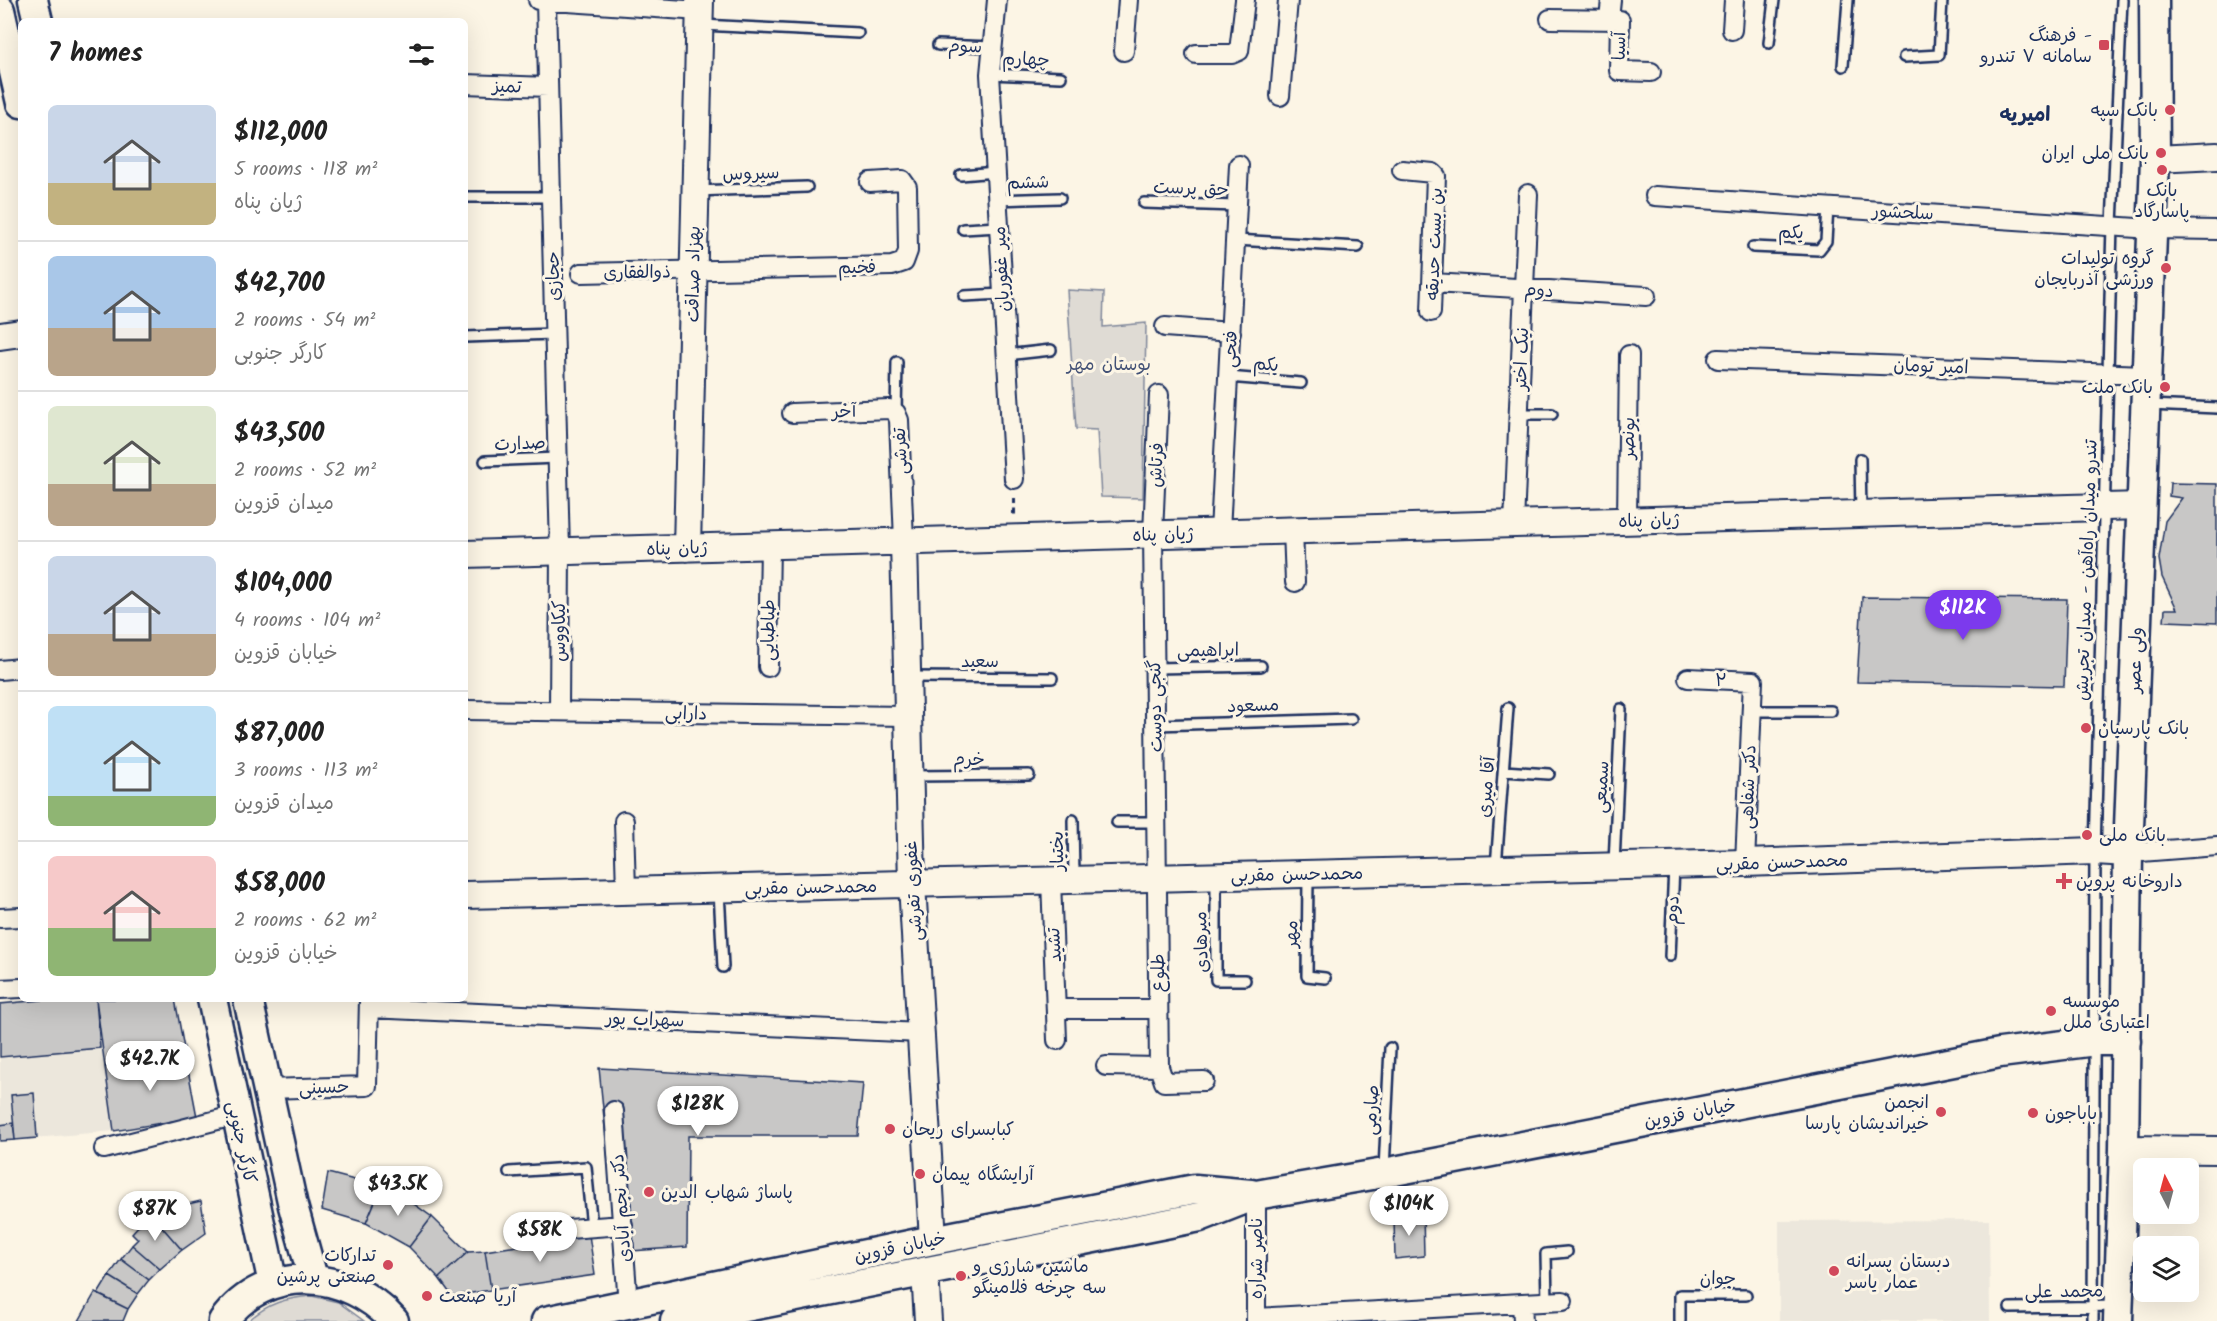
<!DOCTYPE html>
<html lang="en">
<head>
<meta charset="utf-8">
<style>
	:root { --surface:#fff; --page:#f2f2f2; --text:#222; --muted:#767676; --line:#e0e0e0; --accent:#7c3aed }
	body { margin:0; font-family:Kalam,"Playpen Sans Arabic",sans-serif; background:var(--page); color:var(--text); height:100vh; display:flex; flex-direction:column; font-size:22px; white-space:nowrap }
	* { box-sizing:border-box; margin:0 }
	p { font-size:20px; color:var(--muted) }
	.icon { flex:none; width:33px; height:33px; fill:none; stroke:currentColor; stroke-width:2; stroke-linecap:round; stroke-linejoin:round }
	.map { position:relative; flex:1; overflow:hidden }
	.panel { position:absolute; left:18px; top:18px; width:450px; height:984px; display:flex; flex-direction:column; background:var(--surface); border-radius:9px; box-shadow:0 6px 24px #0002 }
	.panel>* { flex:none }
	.needle { width:39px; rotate:354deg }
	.buttons { position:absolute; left:2133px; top:1158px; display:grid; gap:12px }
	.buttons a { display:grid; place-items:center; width:66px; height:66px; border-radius:9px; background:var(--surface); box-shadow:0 6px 24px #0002; font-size:30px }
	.price { position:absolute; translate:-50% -51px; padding:0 14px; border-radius:21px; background:#fff; color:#222; font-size:20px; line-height:39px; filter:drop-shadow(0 2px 3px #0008) }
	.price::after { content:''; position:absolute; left:50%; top:36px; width:18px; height:14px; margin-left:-9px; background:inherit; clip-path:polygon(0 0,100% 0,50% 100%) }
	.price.current { background:var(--accent); color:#fff }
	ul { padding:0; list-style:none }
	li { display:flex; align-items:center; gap:18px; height:150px; padding:0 30px }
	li+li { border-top:2px solid var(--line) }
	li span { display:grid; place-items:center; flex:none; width:168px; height:120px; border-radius:9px; color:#555 }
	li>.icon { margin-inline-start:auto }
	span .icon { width:72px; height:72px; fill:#fffc; stroke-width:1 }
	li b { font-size:26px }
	h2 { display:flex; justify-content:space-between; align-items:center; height:72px; padding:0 30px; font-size:26px }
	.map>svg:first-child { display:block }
</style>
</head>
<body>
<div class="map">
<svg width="2217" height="1321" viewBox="0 0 2217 1321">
	<rect width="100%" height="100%" fill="#fcf5e5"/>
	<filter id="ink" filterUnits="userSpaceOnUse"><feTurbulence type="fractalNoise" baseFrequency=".0167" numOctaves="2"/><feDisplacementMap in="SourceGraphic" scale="12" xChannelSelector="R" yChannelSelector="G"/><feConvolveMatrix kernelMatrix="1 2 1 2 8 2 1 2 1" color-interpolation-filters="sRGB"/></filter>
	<g filter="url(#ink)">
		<path fill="#ece7dc" d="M53 999H96L114 1131 0 1141V1004Z
			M1989 1220 1990 1321H1779V1221Z"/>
		<path fill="#dfdbd4" stroke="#7d8599" stroke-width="1.5" d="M1067 290 1104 292 1103 327 1146 323 1143 498 1101 497 1097 430 1076 429Z
			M312 1296 338 1302 364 1321H248C268 1303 286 1298 312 1296Z"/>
		<path fill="#c8c7c6" stroke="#1b2f5e" stroke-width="1.5" d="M2170 483 2217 484V623L2164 621 2165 609H2177L2162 577 2159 559 2165 521 2182 498 2169 496Z
			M1862 597 2067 599 2064 686 1857 682Z
			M53 999H96L100 1048 0 1057V1004Z
			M96 999H175L185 1054 105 1067Z
			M185 1054 197 1117 114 1131 105 1067Z
			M599 1068 863 1083 858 1136H688L687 1247 631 1251 619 1269Z
			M34 1093 37 1138 15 1140 11 1095Z
			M13 1123 15 1140 0 1141V1125Z
			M328 1173 381 1187 366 1223 322 1210Z
			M381 1187 411 1202 432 1217 409 1247 366 1223Z
			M201 1201 206 1233 182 1250 150 1213Z
			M150 1213 182 1250 160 1269 132 1245 138 1239 132 1233Z
			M1423 1214 1424 1256 1395 1259 1394 1219Z
			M432 1217 468 1252 439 1278 409 1247Z
			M589 1235 595 1275 491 1290 485 1251Z
			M132 1245 160 1269 149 1280 121 1259Z
			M485 1251 491 1290 452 1296 439 1278 468 1252Z
			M121 1259 149 1280 138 1294 109 1276Z
			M109 1276 138 1294 128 1309 98 1294Z
			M95 1293 128 1309 123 1321H79Z"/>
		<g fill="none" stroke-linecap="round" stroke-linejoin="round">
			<g stroke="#1b2f5e" stroke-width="14">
				<path id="lane" d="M702 25 858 33
					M1769 43 1774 0
					M938 45 993 47
					M1904 57 1939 55 1942 0
					M1843 66 1848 0
					M990 74 1061 77
					M961 175 996 172
					M696 191 807 187
					M465 197H551
					M997 200 1060 198
					M1144 203 1237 206
					M963 229 998 227
					M1236 240 1358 247
					M1753 247 1819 250 1826 241 1828 208
					M964 296 1002 294
					M465 337 554 334
					M1006 355 1051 350
					M1228 377 1301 383
					M2149 405 2217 408
					M896 413 897 362
					M1519 414H1552
					M1860 459 1861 513
					M485 461 557 458
					M1155 668 1261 666
					M910 677 1052 678
					M1751 711H1831
					M1156 725 1351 719
					M1504 771 1549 774
					M912 776 1029 775
					M1073 820 1074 878
					M1117 822H1157
					M1614 864 1621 709
					M1496 867 1508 708
					M1308 877 1307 976 1325 978
					M1216 879V980H1245
					M719 891 723 967
					M1670 956 1674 867
					M1384 1169 1390 1048
					M509 1172 586 1167 592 1227
					M1547 1302 1546 1254 1567 1252
					M2010 1308 2116 1306
					M1680 1321V1295H1746
					M2093 1321 2095 851 2112 225 2122 0"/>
			</g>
			<g stroke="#1b2f5e" stroke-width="22">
				<path id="street" d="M538 0 700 11
					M997 0 990 74 1014 479
					M546 1 560 551 559 711
					M1550 19 1620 20 1619 71 1651 72
					M1609 19 1611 0
					M1732 30 1734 0
					M1124 51 1128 0
					M1196 54H1232L1239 51 1245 0
					M465 84 548 87
					M1280 96 1288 0
					M1402 170 1433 173 1436 176 1431 312
					M1655 196 2152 229 2217 230
					M581 273 892 266 904 262 908 251 907 187 902 180 870 182
					M1433 283 1646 296
					M1165 327 1231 332
					M1718 359 2145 375
					M792 413 889 409 896 413 899 420 904 541
					M1627 520 1629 355
					M1514 524 1528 194
					M1293 530 1295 582
					M1220 532 1239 165
					M768 667 770 545
					M0 670 21 668
					M1688 678 1753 681 1745 863
					M465 710 908 716
					M624 821 626 891
					M2128 853 2217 846
					M1051 880 1057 1040
					M0 918 21 917
					M0 989 21 988
					M369 1008 921 1033
					M1056 1009H1158
					M1106 1066 1159 1067 1153 534 1159 395
					M1159 1067 1164 1082 1204 1081
					M267 1089 367 1086 369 999
					M614 1111 628 1305
					M104 1149 237 1115
					M1256 1195V1321
					M541 1231 623 1225
					M1522 1303 1563 1301
					M1256 1318 1522 1303 1523 1321"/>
			</g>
			<g stroke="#1b2f5e" stroke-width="30">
				<path id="secondary" d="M2155 159 2217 156
					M0 336 21 333
					M904 541 912 884 933 1240
					M687 548 700 0
					M465 554 2141 506
					M465 895 1745 863 2095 851 2128 853
					M2124 1149 2217 1150
					M925 1272 928 1321"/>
			</g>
			<g stroke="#1b2f5e" stroke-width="33">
				<path id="primary" d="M33 0 38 21
					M0 10 21 103
					M212 999 273 1284
					M248 999 293 1206 313 1278
					M223 1321C266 1262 348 1269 394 1321
					M546 1321 933 1240 1195 1189 1251 1194
					M675 1321 1200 1217 1256 1195 1384 1173 2000 1053 2096 1041H2126
					M2118 1321 2124 1149 2128 853 2155 159 2154 0"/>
			</g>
			<path stroke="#1b2f5e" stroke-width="4" stroke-dasharray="6 4.5" stroke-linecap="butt" d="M1014 498V515"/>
			<use href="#lane" stroke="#fcf5e5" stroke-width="9"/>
			<use href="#street" stroke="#fcf5e5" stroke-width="18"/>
			<use href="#secondary" stroke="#fcf5e5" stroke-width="26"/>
			<use href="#primary" stroke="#fcf5e5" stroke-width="28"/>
		</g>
	</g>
	<g fill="#d1495b" stroke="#fcf5e5" stroke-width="2">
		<rect x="2098" y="39" width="12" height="12" rx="3"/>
		<circle cx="2170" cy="110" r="6"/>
		<circle cx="2161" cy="153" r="6"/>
		<circle cx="2162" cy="170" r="6"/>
		<circle cx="2166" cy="268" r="6"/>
		<circle cx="2165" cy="387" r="6"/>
		<circle cx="2086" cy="728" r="6"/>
		<circle cx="2087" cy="835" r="6"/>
		<path d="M2061 872h6v6h6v6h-6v6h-6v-6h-6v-6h6z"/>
		<circle cx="2051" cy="1011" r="6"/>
		<circle cx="1941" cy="1112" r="6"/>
		<circle cx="2033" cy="1113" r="6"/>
		<circle cx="890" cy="1129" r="6"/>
		<circle cx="920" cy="1174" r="6"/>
		<circle cx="649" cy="1192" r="6"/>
		<circle cx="388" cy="1265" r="6"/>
		<circle cx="1834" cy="1271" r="6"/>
		<circle cx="961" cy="1276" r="6"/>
		<circle cx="427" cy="1296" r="6"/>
	</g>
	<g text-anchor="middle" stroke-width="6" stroke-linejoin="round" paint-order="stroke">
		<g font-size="18" fill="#1b2f5e" stroke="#fcf5e5" text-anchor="start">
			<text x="2092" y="41" text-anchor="end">فرهنگ -<tspan x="2092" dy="21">سامانه ۷ تندرو</tspan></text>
			<text x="2158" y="116" text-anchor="end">بانک سپه</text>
			<text x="2149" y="159" text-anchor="end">بانک ملی ایران</text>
			<text x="2162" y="196" text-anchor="middle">بانک<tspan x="2162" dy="21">پاسارگاد</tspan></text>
			<text x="2154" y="264" text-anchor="end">گروه تولیدات<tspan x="2154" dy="21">ورزشی آذربایجان</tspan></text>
			<text x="2153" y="393" text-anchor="end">بانک ملت</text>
			<text x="2098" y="734">بانک پارسیان</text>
			<text x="2099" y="841">بانک ملی</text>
			<text x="2076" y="887">داروخانه پروین</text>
			<text x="2063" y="1007">موسسه<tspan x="2063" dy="21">اعتباری ملل</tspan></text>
			<text x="1929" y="1108" text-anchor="end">انجمن<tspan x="1929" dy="21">خیراندیشان پارسا</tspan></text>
			<text x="2045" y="1119">باباجون</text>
			<text x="902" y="1135">کبابسرای ریحان</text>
			<text x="932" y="1180">آرایشگاه پیمان</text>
			<text x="661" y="1198">پاساژ شهاب الدین</text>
			<text x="376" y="1261" text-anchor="end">تدارکات<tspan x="376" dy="21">صنعتی پرشین</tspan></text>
			<text x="1846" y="1267">دبستان پسرانه<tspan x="1846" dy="21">عمار یاسر</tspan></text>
			<text x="973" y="1272">ماشین شارژی و<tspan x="973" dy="21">سه چرخه فلامینگو</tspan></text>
			<text x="439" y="1302">آریا صنعت</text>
		</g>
		<g font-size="18" fill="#1b2f5e" stroke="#fcf5e5">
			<text transform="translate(965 46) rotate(2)" y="6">سوم</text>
			<text transform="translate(1619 46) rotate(-89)" y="6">آسیا</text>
			<text transform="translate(1026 59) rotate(2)" y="6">چهارم</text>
			<text transform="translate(507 86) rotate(2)" y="6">تمیز</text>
			<text transform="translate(751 173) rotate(-2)" y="6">سیروس</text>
			<text transform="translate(1028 182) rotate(-2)" y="6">ششم</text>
			<text transform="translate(1191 188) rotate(2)" y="6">حق پرست</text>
			<text transform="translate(1903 212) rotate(3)" y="6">سلحشور</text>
			<text transform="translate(1791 232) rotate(2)" y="6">یکم</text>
			<text transform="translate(1434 244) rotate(-88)" y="6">بن بست حدیقه</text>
			<text transform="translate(857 267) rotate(-1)" y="6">فخیم</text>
			<text transform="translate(1001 269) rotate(-93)" y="6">میر غفوریان</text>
			<text transform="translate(637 272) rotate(-1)" y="6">ذوالفقاری</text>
			<text transform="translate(693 274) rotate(-89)" y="6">بهزاد صداقت</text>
			<text transform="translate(553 276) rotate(-91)" y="6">حجازی</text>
			<text transform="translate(1539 290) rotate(4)" y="6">دوم</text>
			<text transform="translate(1230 349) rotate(-87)" y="6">فتحی</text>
			<text transform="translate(1521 359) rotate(-88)" y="6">نیک اختر</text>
			<text transform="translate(1266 364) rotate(5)" y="6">یکم</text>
			<text transform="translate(1931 366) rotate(2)" y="6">امیر تومان</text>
			<text transform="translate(844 411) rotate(-2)" y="6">آخر</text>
			<text transform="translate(1628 438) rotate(-89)" y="6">بونصر</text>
			<text transform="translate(520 443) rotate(-3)" y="6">صدارت</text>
			<text transform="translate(900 451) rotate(-93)" y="6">تفرشی</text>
			<text transform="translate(1156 465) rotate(-87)" y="6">فرتاش</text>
			<text transform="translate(1649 520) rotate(-2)" y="6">ژیان پناه</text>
			<text transform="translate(1163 534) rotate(-2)" y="6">ژیان پناه</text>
			<text transform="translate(677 548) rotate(-2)" y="6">ژیان پناه</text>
			<text transform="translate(2086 570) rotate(-88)" y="6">تندرو میدان راه‌آهن - میدان تجریش</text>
			<text transform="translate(768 630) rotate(-89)" y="6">طباطبایی</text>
			<text transform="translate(559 631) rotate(-90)" y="6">کیکاووس</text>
			<text transform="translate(1208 650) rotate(-1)" y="6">ابراهیمی</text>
			<text transform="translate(2135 660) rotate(-88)" y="6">ولی عصر</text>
			<text x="980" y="667">سعید</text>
			<text transform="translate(1721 680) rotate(2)" y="6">۲</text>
			<text transform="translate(1253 705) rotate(-2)" y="6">مسعود</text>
			<text transform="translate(1155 706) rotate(-91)" y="6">گنجی دوست</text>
			<text transform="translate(686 713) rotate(1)" y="6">دارابی</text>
			<text x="969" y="765">خرم</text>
			<text transform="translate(1486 787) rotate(-85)" y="6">آقا میری</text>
			<text transform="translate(1601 787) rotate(-87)" y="6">سمیعی</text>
			<text transform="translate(1748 787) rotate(-88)" y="6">دکتر شفاهی</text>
			<text transform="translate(1057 851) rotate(-91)" y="6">بختیار</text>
			<text transform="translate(1782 862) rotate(-2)" y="6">محمدحسن مقربی</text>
			<text transform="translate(1297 874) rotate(-1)" y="6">محمدحسن مقربی</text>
			<text transform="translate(811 887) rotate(-1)" y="6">محمدحسن مقربی</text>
			<text transform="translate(913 891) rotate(-93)" y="6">غفوری تفرشی</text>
			<text transform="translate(1672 910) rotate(-87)" y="6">دوم</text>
			<text transform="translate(1291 934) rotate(-89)" y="6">مهر</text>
			<text transform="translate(1201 942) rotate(-92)" y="6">میرهادی</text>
			<text transform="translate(1054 945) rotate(-93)" y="6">تشید</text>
			<text transform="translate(1158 973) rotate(-90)" y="6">طلوع</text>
			<text transform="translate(645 1019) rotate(2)" y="6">سهراب پور</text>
			<text transform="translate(324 1087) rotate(-2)" y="6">حسینی</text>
			<text transform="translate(1371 1110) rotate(-87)" y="6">صارمی</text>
			<text transform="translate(1690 1113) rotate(-11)" y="6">خیابان قزوین</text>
			<text transform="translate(242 1142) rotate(78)" y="6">کارگر جنوبی</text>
			<text transform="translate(621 1208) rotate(-94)" y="6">دکتر نجم آبادی</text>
			<text transform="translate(900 1247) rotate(-12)" y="6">خیابان قزوین</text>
			<text transform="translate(1256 1258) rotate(-90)" y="6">ناصر شراره</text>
			<text x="1718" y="1284">جوان</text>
			<text transform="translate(2064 1291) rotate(-1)" y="6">محمد علی</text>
		</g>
		<g font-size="18" fill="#425176" stroke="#fcf5e5">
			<text x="1109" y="370">بوستان مهر</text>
		</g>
		<g font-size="20" font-weight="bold" fill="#1b2f5e" stroke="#fcf5e5">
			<text x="2025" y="121">امیریه</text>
		</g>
	</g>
</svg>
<div class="buttons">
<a><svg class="needle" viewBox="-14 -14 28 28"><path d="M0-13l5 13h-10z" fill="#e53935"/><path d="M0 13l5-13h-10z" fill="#767676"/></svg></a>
<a><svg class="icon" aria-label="layers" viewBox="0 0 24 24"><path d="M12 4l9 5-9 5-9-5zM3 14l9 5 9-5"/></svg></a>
</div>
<b class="price current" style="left:1963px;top:641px">$112K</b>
<b class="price" style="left:150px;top:1092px">$42.7K</b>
<b class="price" style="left:698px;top:1137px">$128K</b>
<b class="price" style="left:398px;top:1217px">$43.5K</b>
<b class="price" style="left:1409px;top:1237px">$104K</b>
<b class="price" style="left:155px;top:1242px">$87K</b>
<b class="price" style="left:540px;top:1263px">$58K</b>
<section class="panel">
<h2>7 homes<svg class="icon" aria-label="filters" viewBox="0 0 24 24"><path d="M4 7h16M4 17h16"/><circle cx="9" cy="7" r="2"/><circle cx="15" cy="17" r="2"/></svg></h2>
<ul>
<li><span style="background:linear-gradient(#c9d6e8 65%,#c2b280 0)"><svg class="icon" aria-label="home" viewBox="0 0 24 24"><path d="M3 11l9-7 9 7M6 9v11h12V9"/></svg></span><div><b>$112,000</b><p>5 rooms · 118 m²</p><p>ژیان پناه</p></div></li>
<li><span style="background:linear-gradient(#a9c7e8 60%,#b9a48a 0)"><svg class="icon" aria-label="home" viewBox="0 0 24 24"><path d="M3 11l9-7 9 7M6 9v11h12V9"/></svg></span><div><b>$42,700</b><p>2 rooms · 54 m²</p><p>کارگر جنوبی</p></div></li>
<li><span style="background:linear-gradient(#dfe7d0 65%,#b9a48a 0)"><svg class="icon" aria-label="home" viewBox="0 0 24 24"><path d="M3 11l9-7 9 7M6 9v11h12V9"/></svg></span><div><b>$43,500</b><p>2 rooms · 52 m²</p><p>میدان قزوین</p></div></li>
<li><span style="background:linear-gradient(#c9d6e8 65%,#b9a48a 0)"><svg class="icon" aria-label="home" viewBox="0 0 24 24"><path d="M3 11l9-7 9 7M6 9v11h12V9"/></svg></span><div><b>$104,000</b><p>4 rooms · 104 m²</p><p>خیابان قزوین</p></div></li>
<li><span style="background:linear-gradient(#bfe0f5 75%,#8fb573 0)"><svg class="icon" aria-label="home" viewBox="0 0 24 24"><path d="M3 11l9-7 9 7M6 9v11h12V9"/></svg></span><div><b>$87,000</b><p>3 rooms · 113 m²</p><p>میدان قزوین</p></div></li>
<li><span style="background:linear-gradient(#f6c9c9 60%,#8fb573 0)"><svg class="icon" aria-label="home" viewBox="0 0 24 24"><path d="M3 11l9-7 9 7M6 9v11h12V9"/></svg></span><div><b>$58,000</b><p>2 rooms · 62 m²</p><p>خیابان قزوین</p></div></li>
</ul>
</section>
</div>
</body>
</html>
